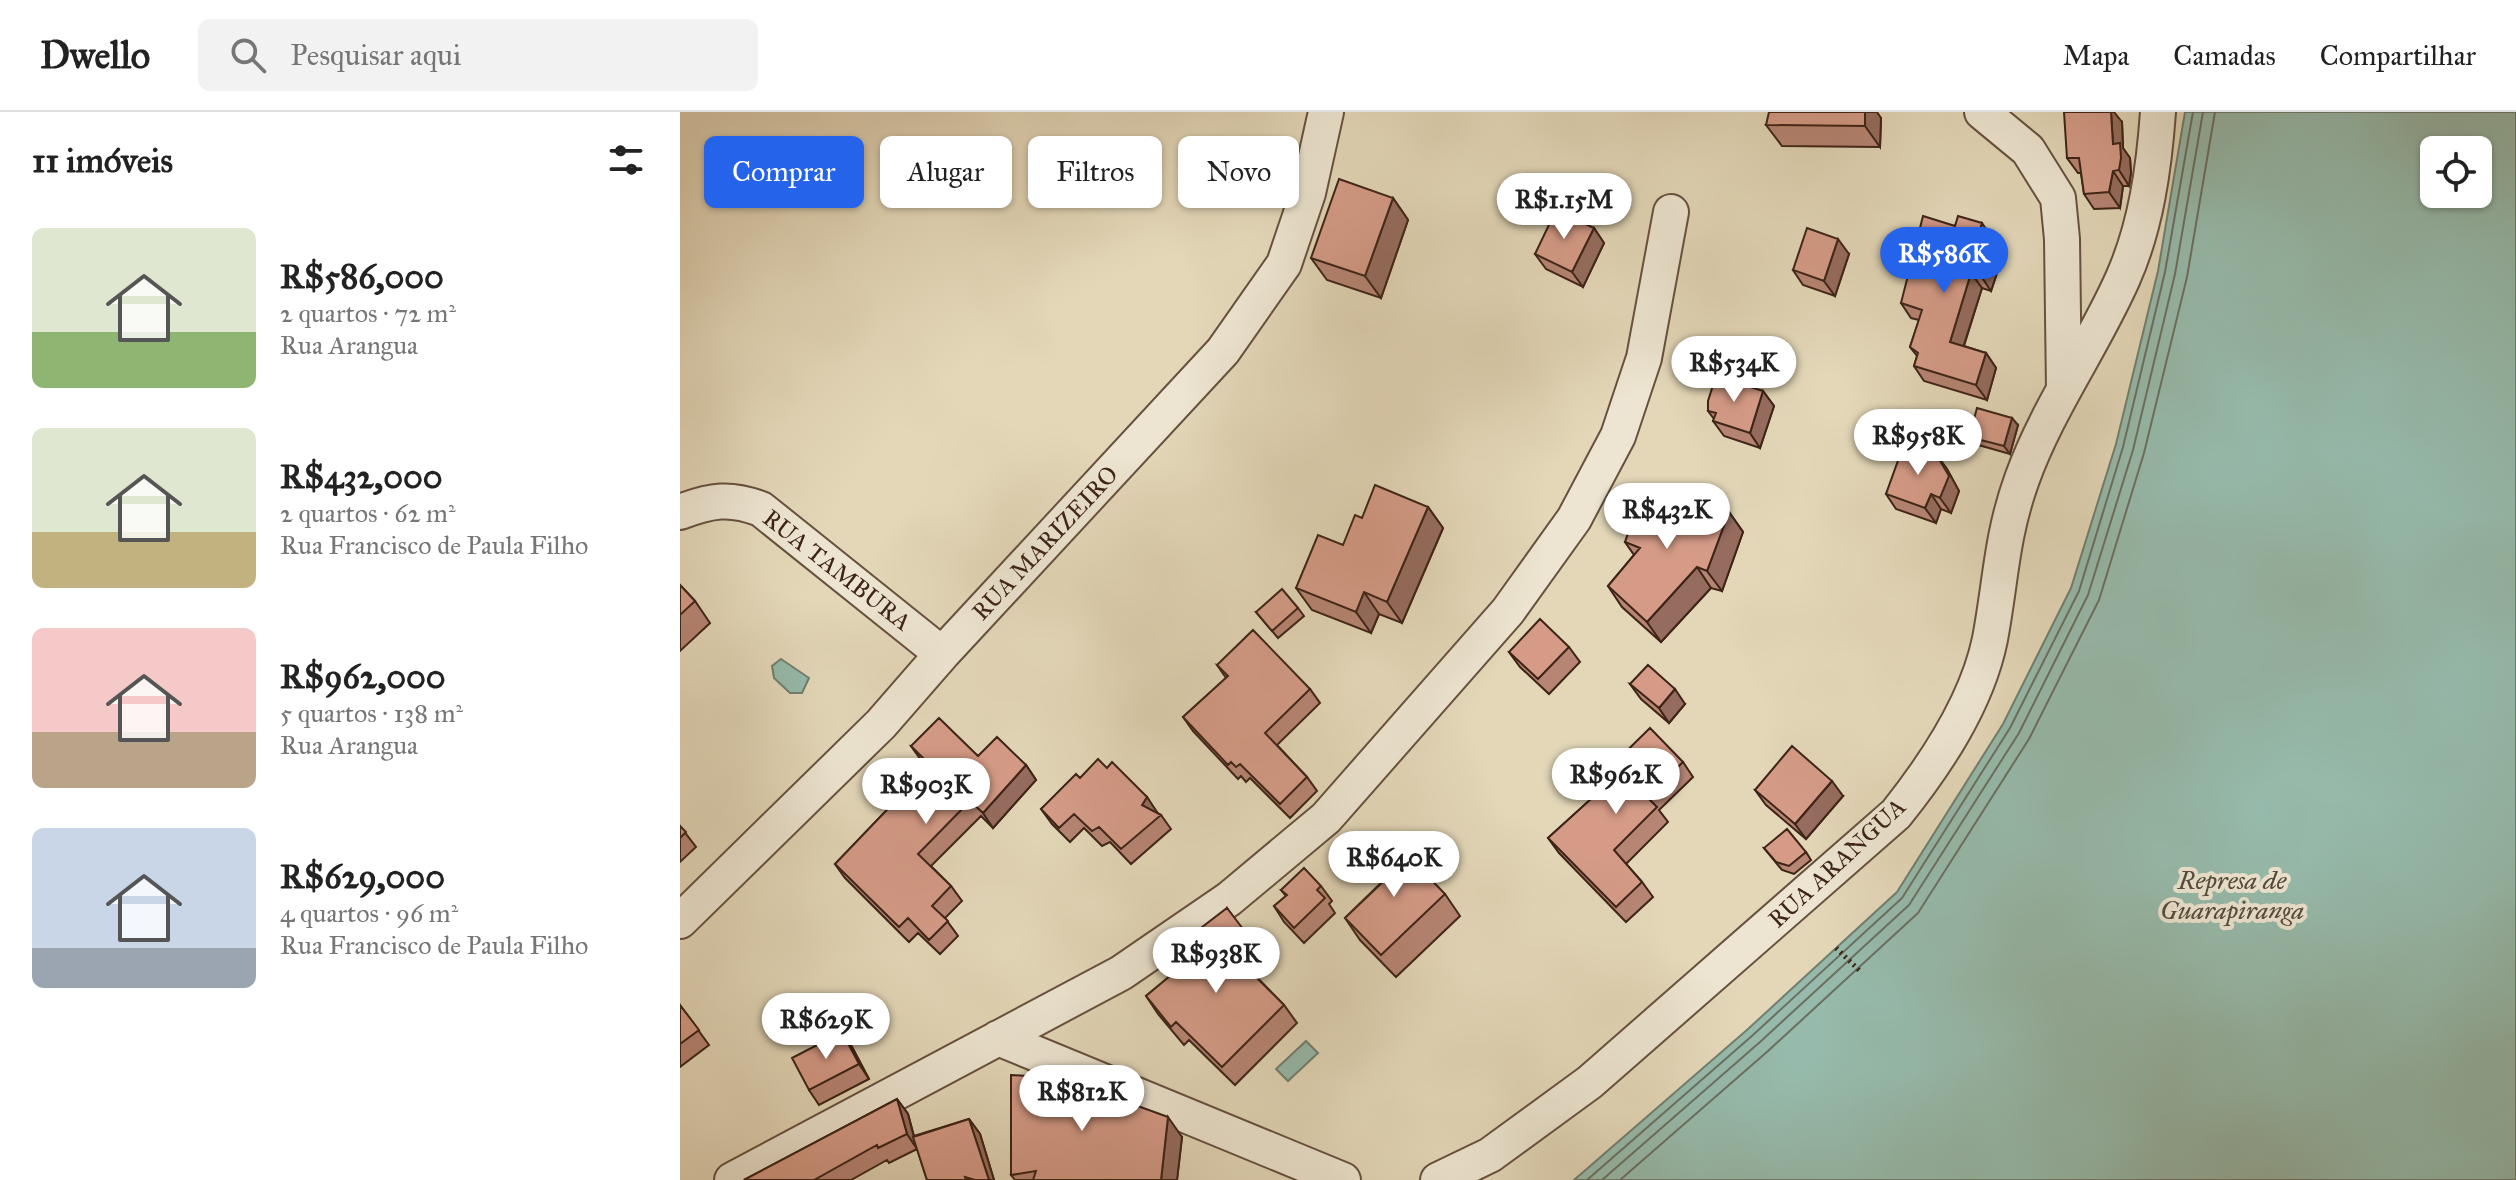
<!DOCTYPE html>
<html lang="pt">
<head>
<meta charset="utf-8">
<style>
	:root { --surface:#fff; --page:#f2f2f2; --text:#222; --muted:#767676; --line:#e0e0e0; --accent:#2563eb }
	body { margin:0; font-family:"IM FELL Great Primer",serif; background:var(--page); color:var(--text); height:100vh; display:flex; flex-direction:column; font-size:30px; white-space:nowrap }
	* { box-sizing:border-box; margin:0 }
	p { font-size:26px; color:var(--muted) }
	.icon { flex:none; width:44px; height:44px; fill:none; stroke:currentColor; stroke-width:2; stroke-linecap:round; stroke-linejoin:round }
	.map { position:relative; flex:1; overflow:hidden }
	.sheet { display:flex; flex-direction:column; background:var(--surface); width:680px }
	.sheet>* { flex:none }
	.banner { position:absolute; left:24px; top:24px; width:760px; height:72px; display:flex; gap:16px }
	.buttons { position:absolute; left:1740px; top:24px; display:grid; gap:16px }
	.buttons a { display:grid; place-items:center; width:72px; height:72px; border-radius:12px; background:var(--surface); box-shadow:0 2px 6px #0004; font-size:40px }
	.price { position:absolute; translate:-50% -68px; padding:0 18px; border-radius:28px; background:#fff; color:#222; font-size:26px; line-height:52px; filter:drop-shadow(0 2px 4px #0008) }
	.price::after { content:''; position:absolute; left:50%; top:48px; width:24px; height:18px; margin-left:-12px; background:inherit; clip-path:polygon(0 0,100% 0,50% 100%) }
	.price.active { background:var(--accent); color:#fff }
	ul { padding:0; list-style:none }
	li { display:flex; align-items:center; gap:24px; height:200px; padding:0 32px }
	li span { display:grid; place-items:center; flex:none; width:224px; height:160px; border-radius:12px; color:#555 }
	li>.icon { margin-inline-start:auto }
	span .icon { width:96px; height:96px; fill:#fffc; stroke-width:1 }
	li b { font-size:34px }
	h2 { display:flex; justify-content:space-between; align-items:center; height:96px; padding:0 32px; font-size:34px }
	.pill { padding:0 28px; border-radius:12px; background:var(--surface); box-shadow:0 2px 6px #0004; font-size:28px; line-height:72px }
	.pill.active { background:var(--accent); color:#fff }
	header { display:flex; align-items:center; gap:48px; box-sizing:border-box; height:112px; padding:0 40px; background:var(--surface); border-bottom:2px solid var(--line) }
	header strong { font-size:38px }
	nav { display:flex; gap:44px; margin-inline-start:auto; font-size:28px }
	.search { width:560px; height:72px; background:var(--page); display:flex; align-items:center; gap:20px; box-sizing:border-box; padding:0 28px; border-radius:12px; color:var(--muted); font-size:30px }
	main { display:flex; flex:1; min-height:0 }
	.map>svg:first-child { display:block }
</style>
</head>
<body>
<header>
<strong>Dwello</strong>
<div class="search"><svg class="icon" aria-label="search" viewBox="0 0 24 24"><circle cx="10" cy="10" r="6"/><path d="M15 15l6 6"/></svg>Pesquisar aqui</div>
<nav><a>Mapa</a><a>Camadas</a><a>Compartilhar</a></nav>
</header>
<main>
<section class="sheet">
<h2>11 imóveis<svg class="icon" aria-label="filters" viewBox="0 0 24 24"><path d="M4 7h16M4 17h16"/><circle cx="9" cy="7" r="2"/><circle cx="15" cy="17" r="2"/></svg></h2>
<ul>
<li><span style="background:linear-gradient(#dfe7d0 65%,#8fb573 0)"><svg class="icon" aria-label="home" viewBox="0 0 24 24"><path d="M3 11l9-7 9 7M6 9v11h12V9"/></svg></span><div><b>R$586,000</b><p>2 quartos · 72 m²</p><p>Rua Arangua</p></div></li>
<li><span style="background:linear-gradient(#dfe7d0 65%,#c2b280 0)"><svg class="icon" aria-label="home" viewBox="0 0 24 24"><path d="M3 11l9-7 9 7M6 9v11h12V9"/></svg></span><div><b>R$432,000</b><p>2 quartos · 62 m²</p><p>Rua Francisco de Paula Filho</p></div></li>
<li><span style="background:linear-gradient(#f6c9c9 65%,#b9a48a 0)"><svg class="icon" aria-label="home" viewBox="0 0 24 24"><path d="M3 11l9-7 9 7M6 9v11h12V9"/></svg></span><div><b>R$962,000</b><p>5 quartos · 138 m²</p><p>Rua Arangua</p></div></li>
<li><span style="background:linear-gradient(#c9d6e8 75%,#9aa5b1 0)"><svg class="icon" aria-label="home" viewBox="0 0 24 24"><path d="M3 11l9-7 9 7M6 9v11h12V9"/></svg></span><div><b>R$629,000</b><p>4 quartos · 96 m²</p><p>Rua Francisco de Paula Filho</p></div></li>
</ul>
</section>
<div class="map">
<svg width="1836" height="1068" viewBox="0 0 1836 1068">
	<rect width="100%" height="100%" fill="#e3d7b8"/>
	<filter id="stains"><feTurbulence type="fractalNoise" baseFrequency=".0025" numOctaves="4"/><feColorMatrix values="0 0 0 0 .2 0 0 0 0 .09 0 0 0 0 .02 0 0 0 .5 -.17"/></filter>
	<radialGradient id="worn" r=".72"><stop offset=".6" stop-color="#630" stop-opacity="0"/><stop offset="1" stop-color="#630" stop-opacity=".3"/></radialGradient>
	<path fill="#96baab" stroke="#727e70" stroke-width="2" fill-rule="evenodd" d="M1505 0H1836V1068H894L1068 917 1217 780 1323 612 1391 476 1436 332 1478 159ZM1798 38V82H1754V38Z
		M101 547 129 566 122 581H110L94 566 92 554Z
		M626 929 638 941 608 969 596 957Z"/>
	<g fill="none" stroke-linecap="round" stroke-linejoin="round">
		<path stroke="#6a6f61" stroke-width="2" d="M907 1068 1073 923 1222 786 1330 616 1399 479 1443 335 1485 160 1513 0
			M922 1068 1080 930 1229 793 1339 621 1408 483 1453 338 1495 162 1523 0
			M940 1068 1088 939 1238 801 1349 627 1419 488 1464 341 1507 165 1535 0"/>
		<g stroke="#66513f" stroke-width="38">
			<path id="street" d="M1302 0 1348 38 1378 86 1382 127 1384 278
				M0 400C31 388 50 385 81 397L262 542
				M0 809 201 612 262 542 543 239 604 152 628 81 646 0
				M318 926 663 1068
				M52 1068 441 861 549 787 646 706 828 499 894 407 938 324 964 246 991 100
				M758 1068 810 1043 910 970 1216 702C1256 652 1297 591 1310 527 1321 469 1321 425 1342 367 1367 297 1413 234 1443 166 1466 114 1474 56 1478 0"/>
		</g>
		<path stroke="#3d2417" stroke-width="5" stroke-dasharray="2 4" stroke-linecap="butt" d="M1156 836 1182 861"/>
		<use href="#street" stroke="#ede5d1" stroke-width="34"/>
	</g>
	<path fill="#b78574" stroke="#3d2417" stroke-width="2" d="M1201 6 1200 35 1102 34 1086 13Z
		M1442 10 1443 36 1450 46 1451 61 1449 74H1443L1440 96 1414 97 1404 82 1401 61H1398L1387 46Z
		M713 86 728 108 701 186 647 168 631 146Z
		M914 116 924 131 903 175 866 157 855 142Z
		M1312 126 1308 140 1319 155 1311 179 1302 176 1284 234 1306 241 1316 256 1307 288 1244 269 1234 254 1237 244 1230 235 1239 208 1231 206 1221 191Z
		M1169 142 1155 184 1123 173 1113 158Z
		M1083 279 1094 294 1080 336 1044 324 1033 309 1034 307 1028 299Z
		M1338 313 1330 342 1295 332 1289 325Z
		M1256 342 1267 357 1279 379 1271 401 1261 397 1256 411 1216 397 1206 382Z
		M748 395 763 416 722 511 699 502 691 521 632 498 616 476 663 433 682 406Z
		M1003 399 1049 400 1063 420 1042 479 1031 476 981 530 942 495 928 474 954 443 945 430Z
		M0 473 15 489 30 511 0 539Z
		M618 496 624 504 598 526 576 500Z
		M889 535 900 550 869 582 840 555 829 540Z
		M537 553 630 577 640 591 597 633 627 665 637 679 610 706 570 666 566 670 561 664 558 667 513 619 503 605 546 566Z
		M950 572 1005 592 989 611 961 587Z
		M231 634 298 644 346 653 356 668 313 716 301 704 251 754 271 774 282 789 265 806 278 824 260 842 238 821 229 830 165 766 155 752 248 655 241 648Z
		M1003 650 1013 665 979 698 988 710 946 752 962 770 973 785 946 810 879 741 868 726 921 678 915 670Z
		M427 656 467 685 476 700 481 703 491 717 451 752 430 730 422 734 404 716 390 730 372 712 361 697 400 666Z
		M1075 678 1163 684 1126 727 1086 693Z
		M0 714 16 735 0 750Z
		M1084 736 1126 740 1131 748 1114 762 1102 758Z
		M689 745 765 782 780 804 716 865 680 828 665 806 705 767Z
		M641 774 652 789 649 792 655 801 624 831 604 810 594 794 606 784 601 778Z
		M547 796 575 835 559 847 604 893 617 911 555 973 509 928 504 933 478 902 466 884 527 834Z
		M0 893 29 933 0 955Z
		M162 920 172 935 189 967 139 993 129 978Z
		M217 987 228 1002 234 1024 289 1007 300 1022 314 1068H247L237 1037 209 1051 207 1048 171 1068H64Z
		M502 1025 497 1068H335L331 1063Z"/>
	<path fill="#956c5e" stroke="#3d2417" stroke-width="2" d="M1185 0H1197L1201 6 1200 35 1185 14Z
		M1431 0H1434L1442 10 1443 36 1450 46 1451 61 1449 74 1439 58 1433 32Z
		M1433 59 1443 74 1440 96 1429 80Z
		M713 86 728 108 701 186 685 164Z
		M1302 111 1312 126 1304 151 1294 136Z
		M914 116 924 131 903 175 892 160Z
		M1158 127 1169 142 1155 184 1144 169Z
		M1308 140 1319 155 1311 179 1301 164Z
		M1291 161 1302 176 1280 245 1270 230Z
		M1306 241 1316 256 1307 288 1296 273Z
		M1083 279 1094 294 1080 336 1070 321Z
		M1332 306 1338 313 1330 342 1324 334Z
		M1256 342 1267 357 1279 379 1271 401 1260 386Z
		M1251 382 1261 397 1256 411 1245 396Z
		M748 395 763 416 722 511 707 490Z
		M1049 400 1063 420 1042 479 1027 459Z
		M1017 455 1031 476 981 530 967 510Z
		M684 480 699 502 691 521 676 500Z
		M995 577 1005 592 989 611 979 596Z
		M346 653 356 668 313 716 303 701Z
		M1152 669 1163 684 1126 727 1115 712Z
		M467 685 477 700 472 707 462 693Z
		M162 920 172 935 189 967 179 952Z
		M217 987 228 1002 237 1037 227 1022Z
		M488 1005 502 1025 497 1068H481Z
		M289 1007 300 1022 314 1068H309Z"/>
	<path fill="#d59b87" stroke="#3d2417" stroke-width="2" d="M1089 0H1185V14L1086 13Z
		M1384 0H1431L1433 32 1440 31 1441 46 1439 58 1433 59 1429 80 1404 82 1399 46H1387Z
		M659 67 713 86 685 164 631 146Z
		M876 98 914 116 892 160 855 142Z
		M1243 104 1275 114 1278 104 1302 111 1294 136 1308 140 1301 164 1291 161 1270 230 1306 241 1296 273 1234 254 1238 241 1230 235 1242 198 1221 191Z
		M1127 116 1158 127 1144 169 1113 158Z
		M1036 264 1083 279 1070 321 1033 309 1036 301 1028 299V289Z
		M1297 296 1332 306 1324 334 1289 325Z
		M1224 332 1256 342 1269 364 1260 386 1251 382 1245 396 1206 382Z
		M695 373 748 395 707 490 684 480 676 500 616 476 638 423 663 433 675 403 682 406Z
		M961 384 1003 399 1007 385 1049 400 1027 459 1017 455 967 510 928 474 960 436 945 430Z
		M0 473 15 489 0 503Z
		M602 477 618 496 592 519 576 500Z
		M860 507 889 535 858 567 829 540Z
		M573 518 630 577 585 621 627 665 600 692 560 652 556 655 551 650 548 653 503 605 548 564 537 553Z
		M968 553 995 577 979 596 950 572Z
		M259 606 298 644 317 625 346 653 303 701 290 689 238 742 271 774 252 794 268 809 249 828 228 806 219 815 155 752 250 653 231 634Z
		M970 616 1003 650 967 685 977 695 934 738 962 770 936 795 868 726 922 677 915 670Z
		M1112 634 1152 669 1115 712 1075 678Z
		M418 647 427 656 432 650 467 685 462 693 481 703 441 737 419 715 412 719 394 702 379 716 361 697 396 662 400 666Z
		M0 714 6 720 0 726Z
		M1107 717 1126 740 1109 754 1096 750 1084 736Z
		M710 725 765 782 701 843 665 806 708 765 689 745Z
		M624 756 641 774 637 778 645 786 614 816 594 794 607 783 601 778Z
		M547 796 563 817 543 832 604 893 542 955 496 910 491 915 466 884 527 833 517 819Z
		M0 893 19 918 0 932Z
		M162 920 179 952 129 978 112 946Z
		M331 963 381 966 488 1005 481 1068H353L356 1059 331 1063Z
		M217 987 227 1022 198 1036 197 1033 134 1068H64Z
		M289 1007 309 1068H295L285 1065 286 1068H247L233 1025Z"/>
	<g text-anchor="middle" stroke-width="8" stroke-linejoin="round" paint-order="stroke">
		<g font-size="24" fill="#3d2417" stroke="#ede5d1">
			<text transform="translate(365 431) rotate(-47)" y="8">RUA MARIZEIRO</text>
			<text transform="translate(157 458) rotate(38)" y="8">RUA TAMBURA</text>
			<text transform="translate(1157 751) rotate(-43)" y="8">RUA ARANGUA</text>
		</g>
		<g font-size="26" font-style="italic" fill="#534a3c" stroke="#ede5d1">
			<text x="1552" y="777">Represa de<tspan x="1552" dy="30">Guarapiranga</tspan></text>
		</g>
	</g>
	<rect width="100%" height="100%" filter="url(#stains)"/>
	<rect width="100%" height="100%" fill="url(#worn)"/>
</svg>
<div class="buttons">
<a><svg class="icon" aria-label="locate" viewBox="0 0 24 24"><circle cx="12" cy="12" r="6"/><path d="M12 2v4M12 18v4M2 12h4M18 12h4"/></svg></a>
</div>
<b class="price" style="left:884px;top:129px">R$1.15M</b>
<b class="price active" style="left:1264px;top:183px">R$586K</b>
<b class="price" style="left:1054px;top:292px">R$534K</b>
<b class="price" style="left:1238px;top:365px">R$958K</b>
<b class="price" style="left:987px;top:439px">R$432K</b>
<b class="price" style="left:936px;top:704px">R$962K</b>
<b class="price" style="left:246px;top:714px">R$903K</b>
<b class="price" style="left:714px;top:787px">R$640K</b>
<b class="price" style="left:536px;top:883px">R$938K</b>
<b class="price" style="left:146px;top:949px">R$629K</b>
<b class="price" style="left:402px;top:1021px">R$812K</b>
<div class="banner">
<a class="pill active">Comprar</a>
<a class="pill">Alugar</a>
<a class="pill">Filtros</a>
<a class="pill">Novo</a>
</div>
</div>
</main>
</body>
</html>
